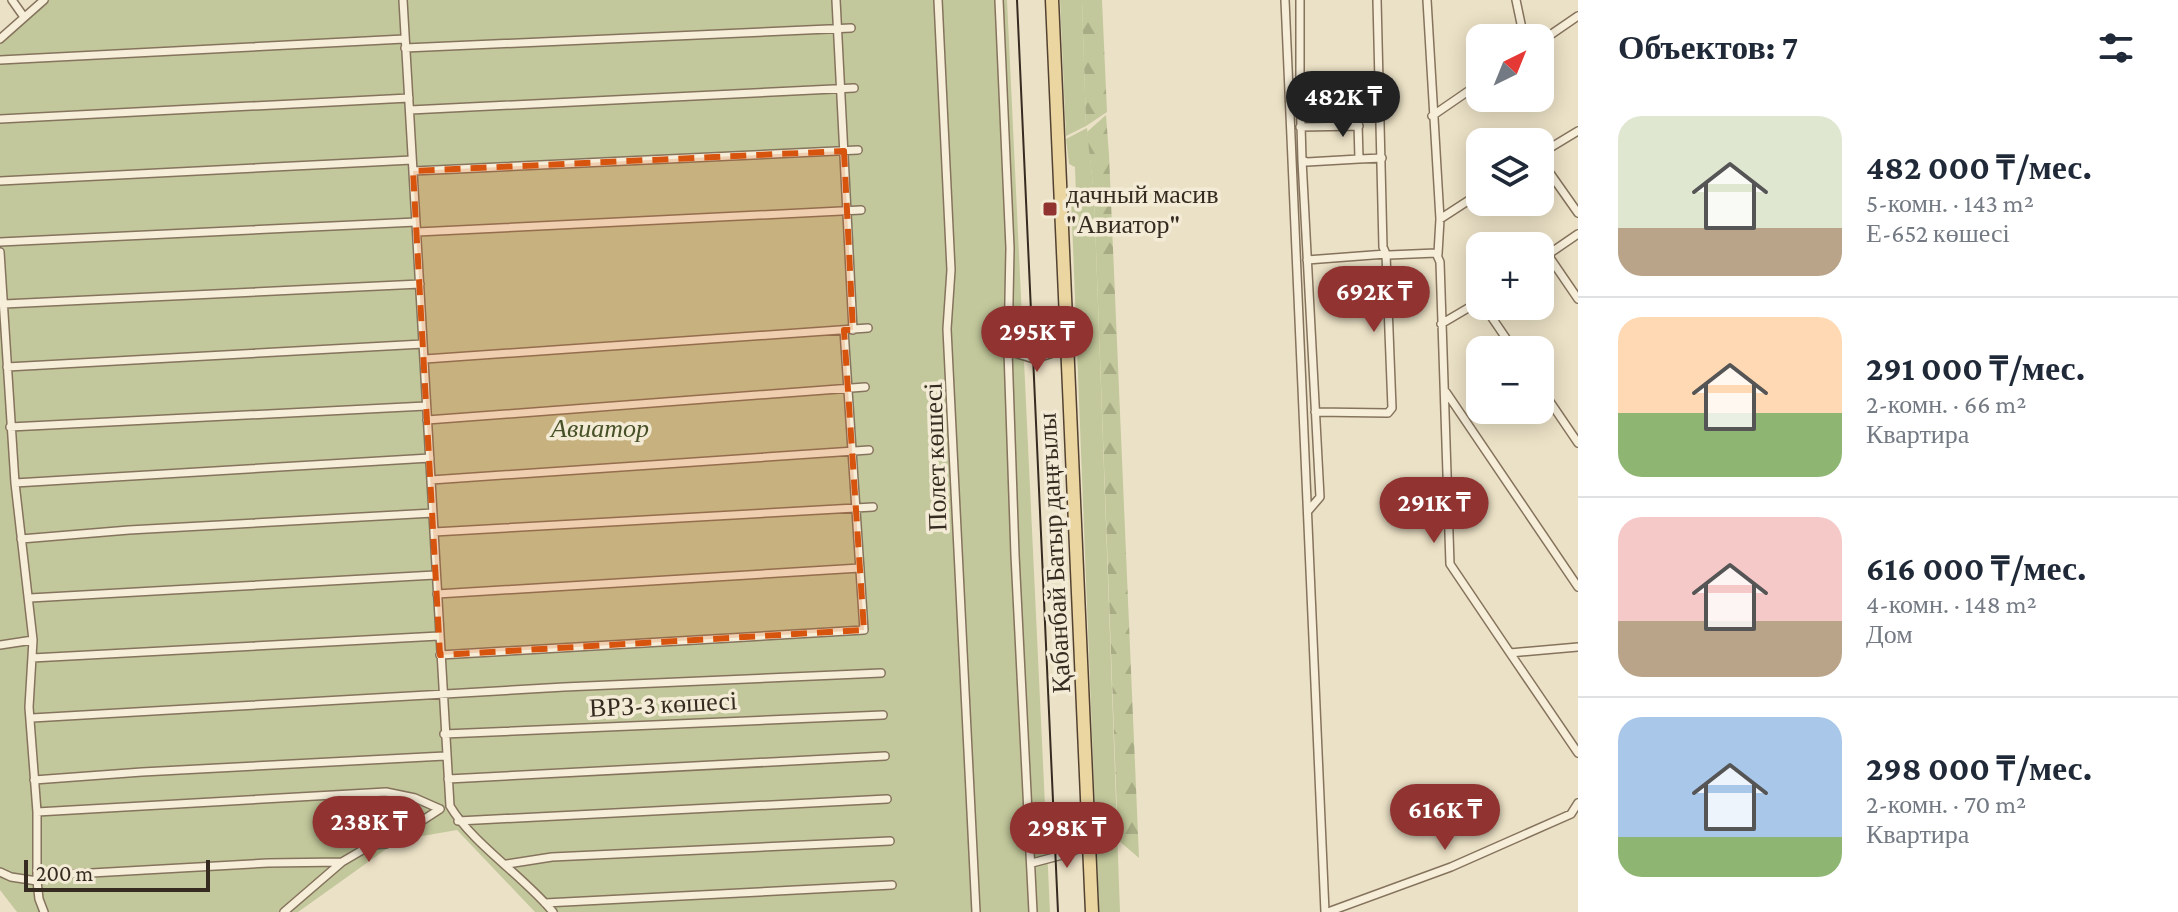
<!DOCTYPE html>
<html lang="ru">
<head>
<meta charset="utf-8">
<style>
	:root { --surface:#fff; --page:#f2f2f3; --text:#1f2937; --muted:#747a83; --line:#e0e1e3; --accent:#903331 }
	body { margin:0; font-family:"Crimson Pro",serif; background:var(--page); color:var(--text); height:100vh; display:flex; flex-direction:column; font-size:30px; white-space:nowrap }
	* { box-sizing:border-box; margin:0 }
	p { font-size:26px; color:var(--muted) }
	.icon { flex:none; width:44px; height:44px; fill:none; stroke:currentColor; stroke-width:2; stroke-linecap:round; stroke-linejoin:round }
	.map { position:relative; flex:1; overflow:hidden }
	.details { display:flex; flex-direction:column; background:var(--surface); width:600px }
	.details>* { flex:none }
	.needle { width:52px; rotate:43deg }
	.buttons { position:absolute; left:1466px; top:24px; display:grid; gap:16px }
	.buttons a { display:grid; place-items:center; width:88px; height:88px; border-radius:16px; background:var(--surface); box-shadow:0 4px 20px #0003; font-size:40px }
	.scale { position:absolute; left:24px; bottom:20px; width:186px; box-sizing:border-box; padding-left:8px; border:4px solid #362b20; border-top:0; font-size:22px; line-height:28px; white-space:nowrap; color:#362b20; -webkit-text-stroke:6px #f3ebd5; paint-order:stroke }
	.price { position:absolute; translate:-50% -68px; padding:0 18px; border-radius:28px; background:var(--accent); color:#fff; font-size:26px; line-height:52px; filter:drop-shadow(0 2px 4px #0008) }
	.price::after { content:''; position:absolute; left:50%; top:48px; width:24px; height:18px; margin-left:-12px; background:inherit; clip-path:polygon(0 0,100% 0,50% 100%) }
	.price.active { background:#222; color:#fff }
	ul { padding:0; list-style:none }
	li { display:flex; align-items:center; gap:24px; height:200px; padding:0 40px }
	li+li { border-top:2px solid var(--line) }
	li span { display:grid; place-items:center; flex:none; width:224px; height:160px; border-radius:24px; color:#555 }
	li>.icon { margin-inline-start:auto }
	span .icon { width:96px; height:96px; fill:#fffc; stroke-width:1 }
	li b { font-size:34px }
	h2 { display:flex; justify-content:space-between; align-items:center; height:96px; padding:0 40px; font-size:34px }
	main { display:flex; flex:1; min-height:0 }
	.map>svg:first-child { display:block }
</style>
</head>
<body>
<main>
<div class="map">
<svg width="1578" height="912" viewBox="0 0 1578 912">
	<defs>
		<pattern id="forest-firs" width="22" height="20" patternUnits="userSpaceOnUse" patternTransform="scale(2)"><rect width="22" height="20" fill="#c2c89b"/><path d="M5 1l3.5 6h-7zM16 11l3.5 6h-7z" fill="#a7ac85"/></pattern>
	</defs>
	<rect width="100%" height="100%" fill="#ebe1c6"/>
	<path fill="#c2c89b" d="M42 0H1007L1050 912H535L457 830 399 840 298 912H17L0 890V38Z
		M1060 0H1082L1086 126 1066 136Z
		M1087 128 1094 195 1120 912H1099L1071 196 1076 195 1075 167 1069 164 1066 139Z"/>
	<path fill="url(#forest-firs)" d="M1082 0H1102L1107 112 1086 126Z
		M1106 115 1109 155 1139 858 1118 840 1094 195 1087 132Z"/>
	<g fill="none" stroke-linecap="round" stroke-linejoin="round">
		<g stroke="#85735d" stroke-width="10">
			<path id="street" d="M12 0 24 17
				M403 0 450 806C472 843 523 876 553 912
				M836 0 853 330
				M938 0 951 270 947 329 976 912
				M999 0 1010 248 1008 351 1015 555 1033 912
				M1285 0 1325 912
				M1300 0V89
				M1377 0 1383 247 1386 254 1389 255 1436 253 1440 262 1450 564 1510 653 1578 647
				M1427 0 1440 219 1438 254
				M1516 0 1524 38
				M0 39 44 0
				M1540 42 1578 16
				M405 48 851 28
				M0 60 404 39
				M1357 88 1359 159 1307 162 1302 160 1300 89 1380 86
				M410 110 854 88
				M1432 116 1480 83
				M0 119 409 98
				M1300 127 1359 126
				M1540 154 1578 131
				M1359 159 1382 158
				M1540 159 1578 213
				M1302 160 1320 497 1308 511
				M413 171 858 150
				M0 181 412 160
				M1440 219 1480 193
				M417 232 861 210
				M0 242 416 222
				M0 252 15 483 33 640 29 707 37 812V881
				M1548 255 1578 299
				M1307 260 1386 254 1392 408 1388 413 1315 412
				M1540 260 1578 234
				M4 304 420 284
				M1484 306 1514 350
				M1441 324 1480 301
				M1008 351 1034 359 1066 349
				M425 359 868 328
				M7 367 423 344
				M1540 387 1578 443
				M1446 392 1578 587
				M427 420 865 387
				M10 427 426 406
				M431 480 869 450
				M15 483 430 458
				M434 532 873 507
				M21 539 129 530 433 513
				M437 594 860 568
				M30 598 435 575
				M0 645 33 640
				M1510 653 1578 753
				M440 655 864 630 844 330
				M32 658 439 636
				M32 718 564 687 881 673
				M444 734 883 715
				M448 779 885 756
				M34 780 142 772 445 756
				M37 812 386 792 415 798 440 809
				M458 821 887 799
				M1032 863 1066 854 1089 844
				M507 864 552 857 890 841
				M0 872 11 877 37 881 39 899 44 912
				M38 876 268 863 342 862
				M545 903 892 885
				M284 912 342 862 371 845 386 844 440 809
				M1328 912 1451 867 1571 814 1578 803"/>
		</g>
		<g stroke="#534231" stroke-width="15">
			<path id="primary" d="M1052 0 1092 912"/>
		</g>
		<use href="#street" stroke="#f6eed9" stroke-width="7"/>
		<use href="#primary" stroke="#ebd6a1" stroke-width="12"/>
		<path stroke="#362b20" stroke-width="2" d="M1017 0 1058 912"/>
	</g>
	<path fill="#d6540e" fill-opacity="0.2" stroke="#d6540e" stroke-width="6" stroke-dasharray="16 10" stroke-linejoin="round" d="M844 151 853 330H844L864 630 440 655 413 171Z"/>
	<rect fill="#903331" stroke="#f3ebd5" stroke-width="3" x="1042" y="201" width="16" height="16" rx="4"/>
	<g text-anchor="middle" stroke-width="7" stroke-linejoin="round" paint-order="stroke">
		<g font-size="26" fill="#362b20" stroke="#f3ebd5" text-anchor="start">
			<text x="1066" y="203">дачный масив<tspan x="1066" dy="30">"Авиатор"</tspan></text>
		</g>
		<g font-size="26" font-style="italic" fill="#465128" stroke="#f3ebd5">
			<text x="600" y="437">Авиатор</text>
		</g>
		<g font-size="26" fill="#362b20" stroke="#f3ebd5">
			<text transform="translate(935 457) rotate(-92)" y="9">Полет көшесі</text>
			<text transform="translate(1054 553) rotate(-93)" y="9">Қабанбай Батыр даңғылы</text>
			<text transform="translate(663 704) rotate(-3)" y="9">ВРЗ-3 көшесі</text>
		</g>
	</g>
</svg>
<div class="buttons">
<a><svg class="needle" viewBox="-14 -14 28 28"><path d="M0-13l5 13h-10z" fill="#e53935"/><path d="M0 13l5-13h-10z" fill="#747a83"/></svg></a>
<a><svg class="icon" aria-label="layers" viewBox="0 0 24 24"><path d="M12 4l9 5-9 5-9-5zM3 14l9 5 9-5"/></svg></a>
<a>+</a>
<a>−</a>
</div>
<div class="scale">200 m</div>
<b class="price active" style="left:1343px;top:139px">482K ₸</b>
<b class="price" style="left:1374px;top:334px">692K ₸</b>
<b class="price" style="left:1037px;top:374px">295K ₸</b>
<b class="price" style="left:1434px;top:545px">291K ₸</b>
<b class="price" style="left:1445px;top:852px">616K ₸</b>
<b class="price" style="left:369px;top:864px">238K ₸</b>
<b class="price" style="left:1067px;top:870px">298K ₸</b>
</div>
<section class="details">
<h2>Объектов: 7<svg class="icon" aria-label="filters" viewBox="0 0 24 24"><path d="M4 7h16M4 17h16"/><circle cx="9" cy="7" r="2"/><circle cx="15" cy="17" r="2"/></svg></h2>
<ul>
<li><span style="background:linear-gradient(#dfe7d0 70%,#b9a48a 0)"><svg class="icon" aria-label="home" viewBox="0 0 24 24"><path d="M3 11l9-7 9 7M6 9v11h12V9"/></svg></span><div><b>482 000 ₸/мес.</b><p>5-комн. · 143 m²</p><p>Е-652 көшесі</p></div></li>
<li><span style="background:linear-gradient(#ffd9b3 60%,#8fb573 0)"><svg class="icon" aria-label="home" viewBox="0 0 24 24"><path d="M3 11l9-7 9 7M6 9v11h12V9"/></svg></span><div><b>291 000 ₸/мес.</b><p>2-комн. · 66 m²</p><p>Квартира</p></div></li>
<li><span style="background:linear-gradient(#f6c9c9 65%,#b9a48a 0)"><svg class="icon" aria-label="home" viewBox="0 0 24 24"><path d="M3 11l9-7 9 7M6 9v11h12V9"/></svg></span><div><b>616 000 ₸/мес.</b><p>4-комн. · 148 m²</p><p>Дом</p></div></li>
<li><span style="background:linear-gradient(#a9c7e8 75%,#8fb573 0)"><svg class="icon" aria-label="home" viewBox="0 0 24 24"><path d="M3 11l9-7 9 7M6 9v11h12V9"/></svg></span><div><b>298 000 ₸/мес.</b><p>2-комн. · 70 m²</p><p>Квартира</p></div></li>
</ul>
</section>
</main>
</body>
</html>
